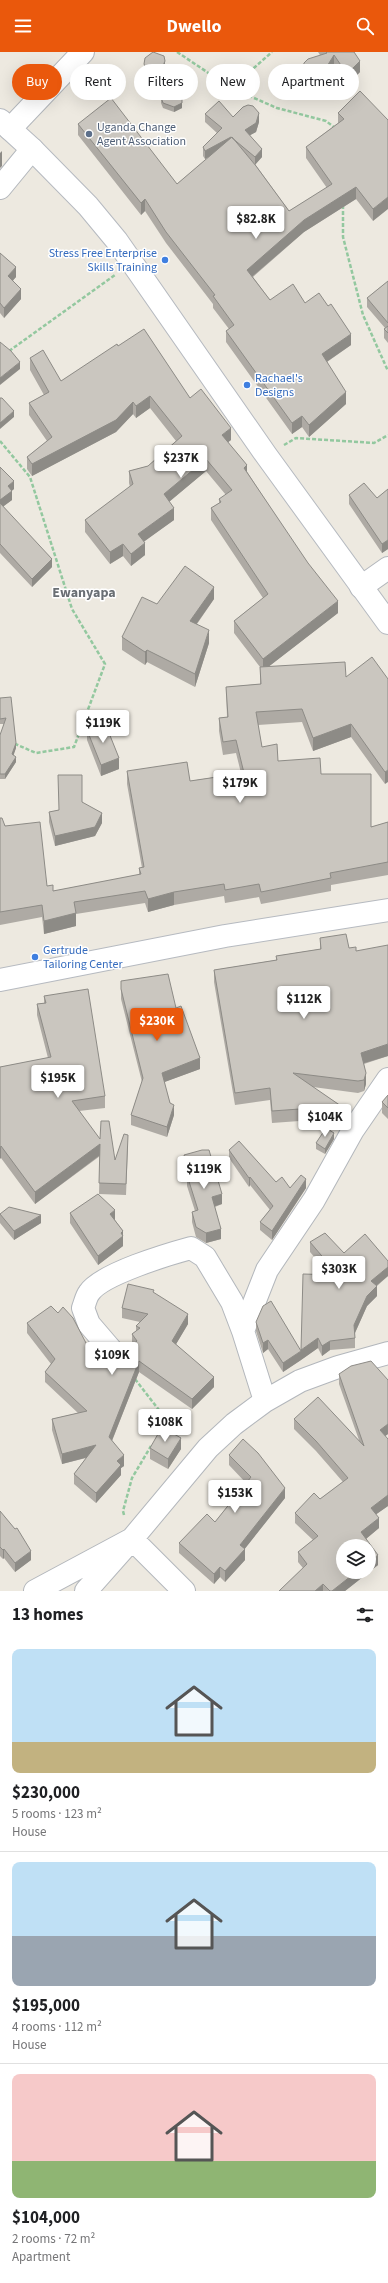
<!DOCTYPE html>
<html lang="en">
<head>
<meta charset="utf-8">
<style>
	:root { --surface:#fff; --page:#f2f2f2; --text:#202124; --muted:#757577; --line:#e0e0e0; --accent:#ea580c }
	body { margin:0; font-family:"Source Sans 3",sans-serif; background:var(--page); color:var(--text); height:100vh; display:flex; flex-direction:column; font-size:15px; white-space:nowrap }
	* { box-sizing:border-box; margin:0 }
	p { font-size:13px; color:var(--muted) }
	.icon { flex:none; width:22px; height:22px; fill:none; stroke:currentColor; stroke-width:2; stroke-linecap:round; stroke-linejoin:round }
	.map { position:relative; height:1539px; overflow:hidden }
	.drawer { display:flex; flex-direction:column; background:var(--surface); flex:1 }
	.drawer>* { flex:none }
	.banner { position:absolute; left:12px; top:12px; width:364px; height:36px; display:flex; gap:8px }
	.fabs { position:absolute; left:336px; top:1487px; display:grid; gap:8px }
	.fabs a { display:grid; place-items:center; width:40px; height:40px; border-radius:50%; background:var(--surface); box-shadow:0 4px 16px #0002; font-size:20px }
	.price { position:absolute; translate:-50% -34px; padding:0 9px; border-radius:4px; background:#fff; color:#222; font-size:13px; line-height:26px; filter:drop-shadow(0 1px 2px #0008) }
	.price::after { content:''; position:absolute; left:50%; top:24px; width:12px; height:9px; margin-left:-6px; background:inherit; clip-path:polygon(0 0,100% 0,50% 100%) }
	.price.active { background:var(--accent); color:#fff }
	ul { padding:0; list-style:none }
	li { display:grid; align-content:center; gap:8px; height:212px; padding:0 12px }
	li+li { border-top:1px solid var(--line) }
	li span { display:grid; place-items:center; height:124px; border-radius:8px; color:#555 }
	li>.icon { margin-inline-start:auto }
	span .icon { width:72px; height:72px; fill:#fffc; stroke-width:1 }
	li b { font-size:17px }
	h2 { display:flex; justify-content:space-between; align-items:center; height:48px; padding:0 12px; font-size:17px }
	.pill { padding:0 14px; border-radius:18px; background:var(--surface); box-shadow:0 4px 16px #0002; font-size:14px; line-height:36px }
	.pill.active { background:var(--accent); color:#fff }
	header { display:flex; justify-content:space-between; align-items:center; height:52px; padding:0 12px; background:var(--accent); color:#fff; font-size:18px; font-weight:700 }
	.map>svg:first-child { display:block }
</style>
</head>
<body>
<header><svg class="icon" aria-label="menu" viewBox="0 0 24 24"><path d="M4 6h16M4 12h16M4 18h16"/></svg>Dwello<svg class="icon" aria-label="search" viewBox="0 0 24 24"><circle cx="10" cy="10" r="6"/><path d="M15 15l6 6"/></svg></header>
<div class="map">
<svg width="388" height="1539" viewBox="0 0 388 1539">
	<rect width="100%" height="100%" fill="#ede9e0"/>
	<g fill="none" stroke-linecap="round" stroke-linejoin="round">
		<g stroke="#b3b7bc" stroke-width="24">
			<path id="street" d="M10 77 83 0
				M0 136 32 97
				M361 535 388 516
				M243 1279 267 1218 314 1148 353 1078 388 1027
				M113 1300 89 1272 83 1256C85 1251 86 1245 89 1241 101 1222 169 1202 191 1196L205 1205 232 1250 243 1279 265 1349
				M35 1539 132 1487 208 1396 234 1372 265 1349 300 1329 338 1315 388 1301
				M86 1539 132 1487 184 1539"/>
		</g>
		<g stroke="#b6bac0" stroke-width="24">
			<path id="secondary" d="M0 68 32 97 88 154 117 189 266 403 388 571
				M0 928 225 884 388 858"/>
		</g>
		<path stroke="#93c89f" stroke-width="2.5" stroke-dasharray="4 2" stroke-linecap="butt" d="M177 0 231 36 277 56 326 69 335 76
			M231 36 272 0
			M343 153V185L363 263 388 319
			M9 299 115 223
			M0 389 30 425 72 557 105 612 74 695 36 701 13 691
			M284 393 296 386 374 391 388 383
			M135 1327 159 1358 158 1383
			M124 1463 123 1459 132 1426 151 1394"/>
		<use href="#street" stroke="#fff" stroke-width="22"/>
		<use href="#secondary" stroke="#fff" stroke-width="22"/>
	</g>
	<path fill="#aeaaa4" d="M318 0H354L360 20 347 33 334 14 321 35 310 37 303 28V17L320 3Z
		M144 12 165 14 160 27 151 26 146 23 144 17Z
		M161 45 182 48V56L174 60 163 56 161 51Z
		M338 61 388 68 373 169 356 147 304 180 253 225 270 248 305 251 351 293 327 310 346 352 309 385 302 375 292 382 226 290V279L229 277 213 256V252L166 191 145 159 141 163 78 83V72L177 132 209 105 205 107 203 104V95L217 81 205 70V62L233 65 259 70 256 80 250 83 262 105 255 112 289 159 327 136 306 106V95L338 71Z
		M0 201 16 225 13 228 21 247 4 266 0 261Z
		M388 229V291L384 286V277L385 276 367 255V246Z
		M118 294 190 346 231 388 228 390 338 561 268 615 346 625 388 627 385 732 351 685 313 699 302 670 258 673 262 695 278 709 321 722 371 775 388 770V823L331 833V839L261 852 259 845 225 851 224 844 174 853 148 860 145 851 76 862V874L44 882 42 865 0 873V766L47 834 53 839 139 823V816H142L127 732V719L190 729 241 721 236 701 223 703 219 679V666L227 665 226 635 260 632V615L234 581V569L263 546 211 468V456L219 451V447L226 443 206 419 169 450 174 468 144 489 145 503 131 514 123 504 110 512 85 480V468L130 435 129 431V419L148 414 176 389 150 356 136 366 133 362 116 380 32 424 27 417V405L47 389 29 363V351L44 343 30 318V306L61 329Z
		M0 415 14 437 11 439 12 448 3 454 52 515 32 535 0 501Z
		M388 437V497L382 501 349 452V443L377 446Z
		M214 547 197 572 209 591 195 635 147 610 145 613 122 598V585L157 552Z
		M0 646 16 696 13 703 16 710 5 727H0V683L4 672H0Z
		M87 678 119 717 101 724 87 688Z
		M82 750 102 771 95 784 55 794 49 770V760L59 758Z
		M320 886 356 899 388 1004 364 1012 366 1032 364 1039 358 1041 313 1035 341 1054V1066L272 1071 270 1048 235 1053 214 930V918L276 908V904L320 897Z
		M121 929 176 956 200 1017 164 1030 170 1051 174 1063 167 1085 131 1073V1063L142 1030 121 947Z
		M44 944 105 1044V1056L79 1059 115 1108 128 1094 126 1143 99 1142 100 1104 35 1152 1 1106 0 1015 48 1006 37 963V952L44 951Z
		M388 1043V1067L382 1061V1050Z
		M334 1087 325 1102 316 1097V1091Z
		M229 1098 276 1130 290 1136H306L272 1188 260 1178V1170L270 1158 250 1133 249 1135 229 1106Z
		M184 1103 222 1152 215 1155 221 1187 206 1191 196 1185 192 1170V1160L195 1159 187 1134V1124L184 1114Z
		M70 1161 115 1168 123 1179V1194L98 1213 70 1171Z
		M0 1162 41 1171 14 1188 0 1171Z
		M310 1190 344 1201 388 1209V1224L377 1234V1244L367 1254 355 1281V1296L330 1298 322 1304 318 1296 301 1308 330 1223 310 1200Z
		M154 1241 188 1272 176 1292 214 1335 192 1357 139 1320 112 1389 124 1414 121 1416V1423L96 1451 74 1432V1422L86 1406 62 1412 52 1378V1367L78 1361 45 1330V1320L51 1312 27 1281V1271L86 1291 101 1304 112 1310 132 1293V1282L136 1279V1274L140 1270 122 1266V1256Z
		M256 1270 301 1308 283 1320 268 1297 263 1301 256 1279Z
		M339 1322 388 1328V1382L385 1384 388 1454 376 1462 379 1476 366 1487 378 1513 345 1539H279L303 1516 298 1510V1500L313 1488 295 1471V1461L320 1447 343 1430 316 1399 294 1377V1367L359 1388 339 1332Z
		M150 1396 181 1397 168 1417 150 1407Z
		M229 1403 285 1446 244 1497 245 1508 225 1530 220 1525 214 1532 179 1501V1491L215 1470 246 1431 229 1413Z
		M0 1459 31 1508 15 1520 4 1506 3 1507 0 1504Z"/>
	<path fill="#8d8b86" d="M334 3V14L321 35V24Z
		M165 9V14L160 27V21Z
		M360 9V20L347 33V22Z
		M182 42V56L174 60V55Z
		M259 61V70L256 80 245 86V78Z
		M231 85V93L205 107V99Z
		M262 97V105L255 113V105Z
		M2 99V114L0 116V101Z
		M356 135V147L304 180 247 229V218L304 168Z
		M388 145V157L373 169V157Z
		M145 147V159L141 163V151Z
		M16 215V225L8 234V224Z
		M21 237V247L4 266V256Z
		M351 282V293L322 313V302Z
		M20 310V317L0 333V326Z
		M346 340V352L309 385V373Z
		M150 344V356L136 366V354Z
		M133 350V362L116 380 32 424V412Z
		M14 359V365L0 377V371Z
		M302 364V375L292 382V371Z
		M231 376V388L222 395V383Z
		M206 407V419L164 454V442Z
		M247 413V425L244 416Z
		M14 429V437L9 441 12 439V448L0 457V448L8 434Z
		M174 456V468L138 494V482Z
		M388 488V497L382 501V492Z
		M145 491V503L131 514V502Z
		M123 492V504L110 512V500Z
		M52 507V515L32 535V527Z
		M214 535V547L190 581V569Z
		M338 549V561L263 619V607Z
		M209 578V591L195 635V622Z
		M147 598V610L145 613V600Z
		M351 672V685L313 699V686Z
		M16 691V696L12 708V702Z
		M16 705V710L5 727V722Z
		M119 706V717L101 724V713Z
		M388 718V730L385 732V720Z
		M102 761V771L95 784 55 794V784Z
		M174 840V853L148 860V847Z
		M76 861V874L44 882V869Z
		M388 992V1004L361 1012V1001Z
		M200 1006V1017L162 1031V1021Z
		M366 1021V1032L364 1039V1028Z
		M174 1053V1063L167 1085V1075Z
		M334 1081V1087L325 1102V1097Z
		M100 1092V1103L35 1152V1140Z
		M1 1094V1106L0 1107V1096Z
		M250 1125V1133L249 1135V1126Z
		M306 1127V1136L272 1188V1179Z
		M222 1142V1152L212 1155V1145Z
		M115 1158V1168L110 1172V1162Z
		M41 1163V1171L14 1188V1179Z
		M221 1177V1187L206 1191V1181Z
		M123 1179V1194L98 1213V1204Z
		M388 1215V1224L371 1238V1229Z
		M377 1234V1244L367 1254 354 1283V1273L367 1244Z
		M188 1262V1272L172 1299V1289Z
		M318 1286V1296L301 1308V1298Z
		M268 1288V1297L263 1301V1291Z
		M330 1289V1298L322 1304V1294Z
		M301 1299V1308L283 1320V1311Z
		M139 1309V1320L109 1396V1385Z
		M214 1325V1335L192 1357V1347Z
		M388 1372V1382L380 1388V1378Z
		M181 1386V1397L168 1417V1407Z
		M96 1393V1403L62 1412V1402Z
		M124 1403V1414L121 1416V1423L96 1451V1441L117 1409Z
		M285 1436V1446L240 1503V1493Z
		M388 1443V1454L371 1466V1456Z
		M379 1466V1476L361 1491V1480Z
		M4 1497V1506L3 1507V1498Z
		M245 1497V1508L225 1530V1519Z
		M31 1499V1508L15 1520V1511Z
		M378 1503V1513L345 1539H332L356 1520H369V1510Z
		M220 1515V1525L214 1532V1522Z
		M323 1532V1539H315Z"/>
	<path fill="#cac6bf" stroke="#8d8b86" d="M153 0 164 4 165 9 160 21H151L146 17 144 12 145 6Z
		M326 0H354L360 9 347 22 334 3 321 24 310 26 303 17 304 11 308 7 327 1Z
		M164 32 176 34 182 42V51L174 55 163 51 161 45Z
		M360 39 388 68V145L373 157 356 135 304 168 247 218 270 248 293 232 305 251 319 241 328 254 331 252 351 282 322 302 346 340 309 373 302 364 292 371 226 279 234 273 213 244 215 243 166 180 145 147 141 151 78 72 111 46 177 132 232 85 256 114 289 159 332 132 306 95 344 67 338 61Z
		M219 49 233 65 243 55 248 53 253 54 259 61 256 71 245 78 262 97 255 105 231 85 205 99 203 95 222 76 205 62Z
		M0 201 16 215 8 224 21 237 4 256 0 251Z
		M388 229V271L367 246Z
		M388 274V281L384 277Z
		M144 277 190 346 201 337 231 376 222 383 247 413 244 416 308 511 338 549 263 607 234 569 268 542 211 456 221 450 219 447 232 438 206 407 164 442 174 456 138 482 145 491 131 502 123 492 110 500 85 468 133 432 129 419 148 414 182 384 150 344 136 354 133 350 116 368 32 412 27 405 52 385 29 351 49 340 30 306 43 298 61 329 117 292 118 294Z
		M0 290 11 299 20 310 0 326Z
		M0 346H2L14 359 0 371Z
		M0 415 14 429 8 434 12 439 0 448Z
		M364 431 377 446 388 437V488L382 492 349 443Z
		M0 451 52 507 32 527 0 492Z
		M185 514 214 535 190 569 209 578 195 622 147 598 145 600 122 585 142 545 157 552Z
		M372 605 388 627V718L385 720 351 672 313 686 302 657 256 660 262 695 277 692 278 709 320 706 321 722H371V775L388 770V810L330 821 331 826 261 840 259 832 225 838 224 832 174 840 148 847 145 839 74 850 76 861 44 869 42 853 0 860V766H2L5 774 40 770 47 834 53 833V839L141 822 139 816 144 815 127 719 187 710 190 729 244 721 236 688 223 690 219 666 228 665 226 635 261 632 260 615 345 610 346 625Z
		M11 645 16 691 12 702 16 705 5 722H0V683L6 666 0 667V646Z
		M105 671 119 706 101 713 87 678Z
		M58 723H82V750L102 761 95 775 55 784 49 760 59 758Z
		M346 882 349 896 356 895V899L388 893V992L361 1001 366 1021 364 1028 358 1029 293 1021 341 1054 272 1059 270 1036 235 1041 214 918 277 908 276 904 321 897 320 886Z
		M168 922 176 956 181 954 200 1006 162 1021 170 1051 174 1053 167 1075 131 1063 143 1026 121 937V929Z
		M88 937 105 1044 72 1049 100 1087 101 1069H109L115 1108 124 1082 128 1083 126 1132 99 1131 100 1092 35 1140 1 1094 0 1096V1015L51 1005 37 952 46 951 44 944Z
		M388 1043V1056L382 1050Z
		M326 1076 334 1081 325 1097 316 1091Z
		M239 1089 276 1130 282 1125 290 1136 301 1123 306 1127 272 1179 260 1170 273 1154 250 1125 249 1126 229 1098Z
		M202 1098H209L222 1142 212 1145 221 1177 206 1181 196 1175 192 1160 198 1158 187 1123H190L184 1103Z
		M98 1142 115 1158 110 1162 123 1179 121 1181 123 1184 98 1204 70 1161Z
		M9 1155 41 1163 14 1179 0 1162Z
		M325 1181 344 1201 365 1182 388 1209V1215L371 1229 377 1234 367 1244 354 1273 355 1286 330 1289 322 1294 318 1286 301 1298 303 1222 338 1223 310 1190Z
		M128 1232 154 1238 153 1240 188 1262 172 1289 214 1325 192 1347 139 1309 109 1385 124 1403 117 1409 121 1413 96 1441 74 1422 96 1393 62 1402 52 1367 87 1359 45 1320 55 1307 27 1271 51 1254 58 1261 63 1255 73 1266 86 1291 101 1304 112 1310 137 1289 132 1282 140 1276 136 1274 148 1262 122 1256Z
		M271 1249 301 1299 283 1311 268 1288 263 1291 256 1270 263 1254Z
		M371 1309 388 1328V1372L380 1378 388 1387V1443L371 1456 379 1466 361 1480 378 1503 369 1510V1494H343V1520H356L332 1539H330L323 1532 315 1539H279L307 1512 298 1500 318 1484 295 1461 314 1441 320 1447 348 1426 316 1389 294 1367 318 1345 364 1394 339 1322 351 1314Z
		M162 1375 181 1386 168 1407 150 1396Z
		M243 1387 258 1401 285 1436 240 1493 245 1497 225 1519 220 1515 214 1522 179 1491 207 1462 215 1470 251 1425 229 1403Z
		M0 1459 15 1477 17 1476 31 1499 15 1511 4 1497 3 1498 0 1495Z"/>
	<circle fill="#5c6f8a" stroke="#fff" stroke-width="1.5" cx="89" cy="82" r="4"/>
	<g fill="#3f7fe0" stroke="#fff" stroke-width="1.5">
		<circle cx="165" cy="208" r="4"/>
		<circle cx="247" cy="333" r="4"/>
		<circle cx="35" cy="905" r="4"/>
	</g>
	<g text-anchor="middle" stroke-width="3" stroke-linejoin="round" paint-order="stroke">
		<g font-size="12" fill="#4e5e75" stroke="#fff" text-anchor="start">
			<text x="97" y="79">Uganda Change<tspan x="97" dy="14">Agent Association</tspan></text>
		</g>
		<g font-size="12" fill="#366cbe" stroke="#fff" text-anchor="start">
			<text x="157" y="205" text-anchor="end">Stress Free Enterprise<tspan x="157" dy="14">Skills Training</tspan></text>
			<text x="255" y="330">Rachael's<tspan x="255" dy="14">Designs</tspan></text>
			<text x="43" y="902">Gertrude<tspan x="43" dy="14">Tailoring Center</tspan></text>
		</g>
		<g font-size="14" font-weight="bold" fill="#6a6f74" stroke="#fff">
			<text x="84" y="545">Ewanyapa</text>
		</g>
	</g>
</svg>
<div class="fabs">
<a><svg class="icon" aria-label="layers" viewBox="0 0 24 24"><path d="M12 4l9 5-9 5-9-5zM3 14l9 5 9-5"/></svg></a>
</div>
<b class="price" style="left:256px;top:188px">$82.8K</b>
<b class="price" style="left:181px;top:427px">$237K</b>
<b class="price" style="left:103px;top:692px">$119K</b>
<b class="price" style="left:240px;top:752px">$179K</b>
<b class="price" style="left:304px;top:968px">$112K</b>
<b class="price active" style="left:157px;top:990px">$230K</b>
<b class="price" style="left:58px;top:1047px">$195K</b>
<b class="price" style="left:325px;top:1086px">$104K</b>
<b class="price" style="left:204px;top:1138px">$119K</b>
<b class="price" style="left:339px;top:1238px">$303K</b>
<b class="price" style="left:112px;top:1324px">$109K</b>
<b class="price" style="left:165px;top:1391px">$108K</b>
<b class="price" style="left:235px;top:1462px">$153K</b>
<div class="banner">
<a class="pill active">Buy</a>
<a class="pill">Rent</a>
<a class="pill">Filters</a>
<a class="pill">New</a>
<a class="pill">Apartment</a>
</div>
</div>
<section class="drawer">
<h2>13 homes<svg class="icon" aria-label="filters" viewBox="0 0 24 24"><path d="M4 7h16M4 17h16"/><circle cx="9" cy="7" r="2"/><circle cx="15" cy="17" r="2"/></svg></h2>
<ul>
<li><span style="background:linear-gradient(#bfe0f5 75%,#c2b280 0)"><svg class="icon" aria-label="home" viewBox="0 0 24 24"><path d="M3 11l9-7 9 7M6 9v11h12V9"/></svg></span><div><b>$230,000</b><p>5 rooms · 123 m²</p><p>House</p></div></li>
<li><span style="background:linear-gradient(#bfe0f5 60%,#9aa5b1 0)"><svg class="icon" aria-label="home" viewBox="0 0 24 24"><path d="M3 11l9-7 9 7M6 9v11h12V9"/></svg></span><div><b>$195,000</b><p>4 rooms · 112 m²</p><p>House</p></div></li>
<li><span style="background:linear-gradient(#f6c9c9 70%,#8fb573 0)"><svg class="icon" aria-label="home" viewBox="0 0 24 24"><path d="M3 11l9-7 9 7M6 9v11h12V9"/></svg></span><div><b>$104,000</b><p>2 rooms · 72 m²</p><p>Apartment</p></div></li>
</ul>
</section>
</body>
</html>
